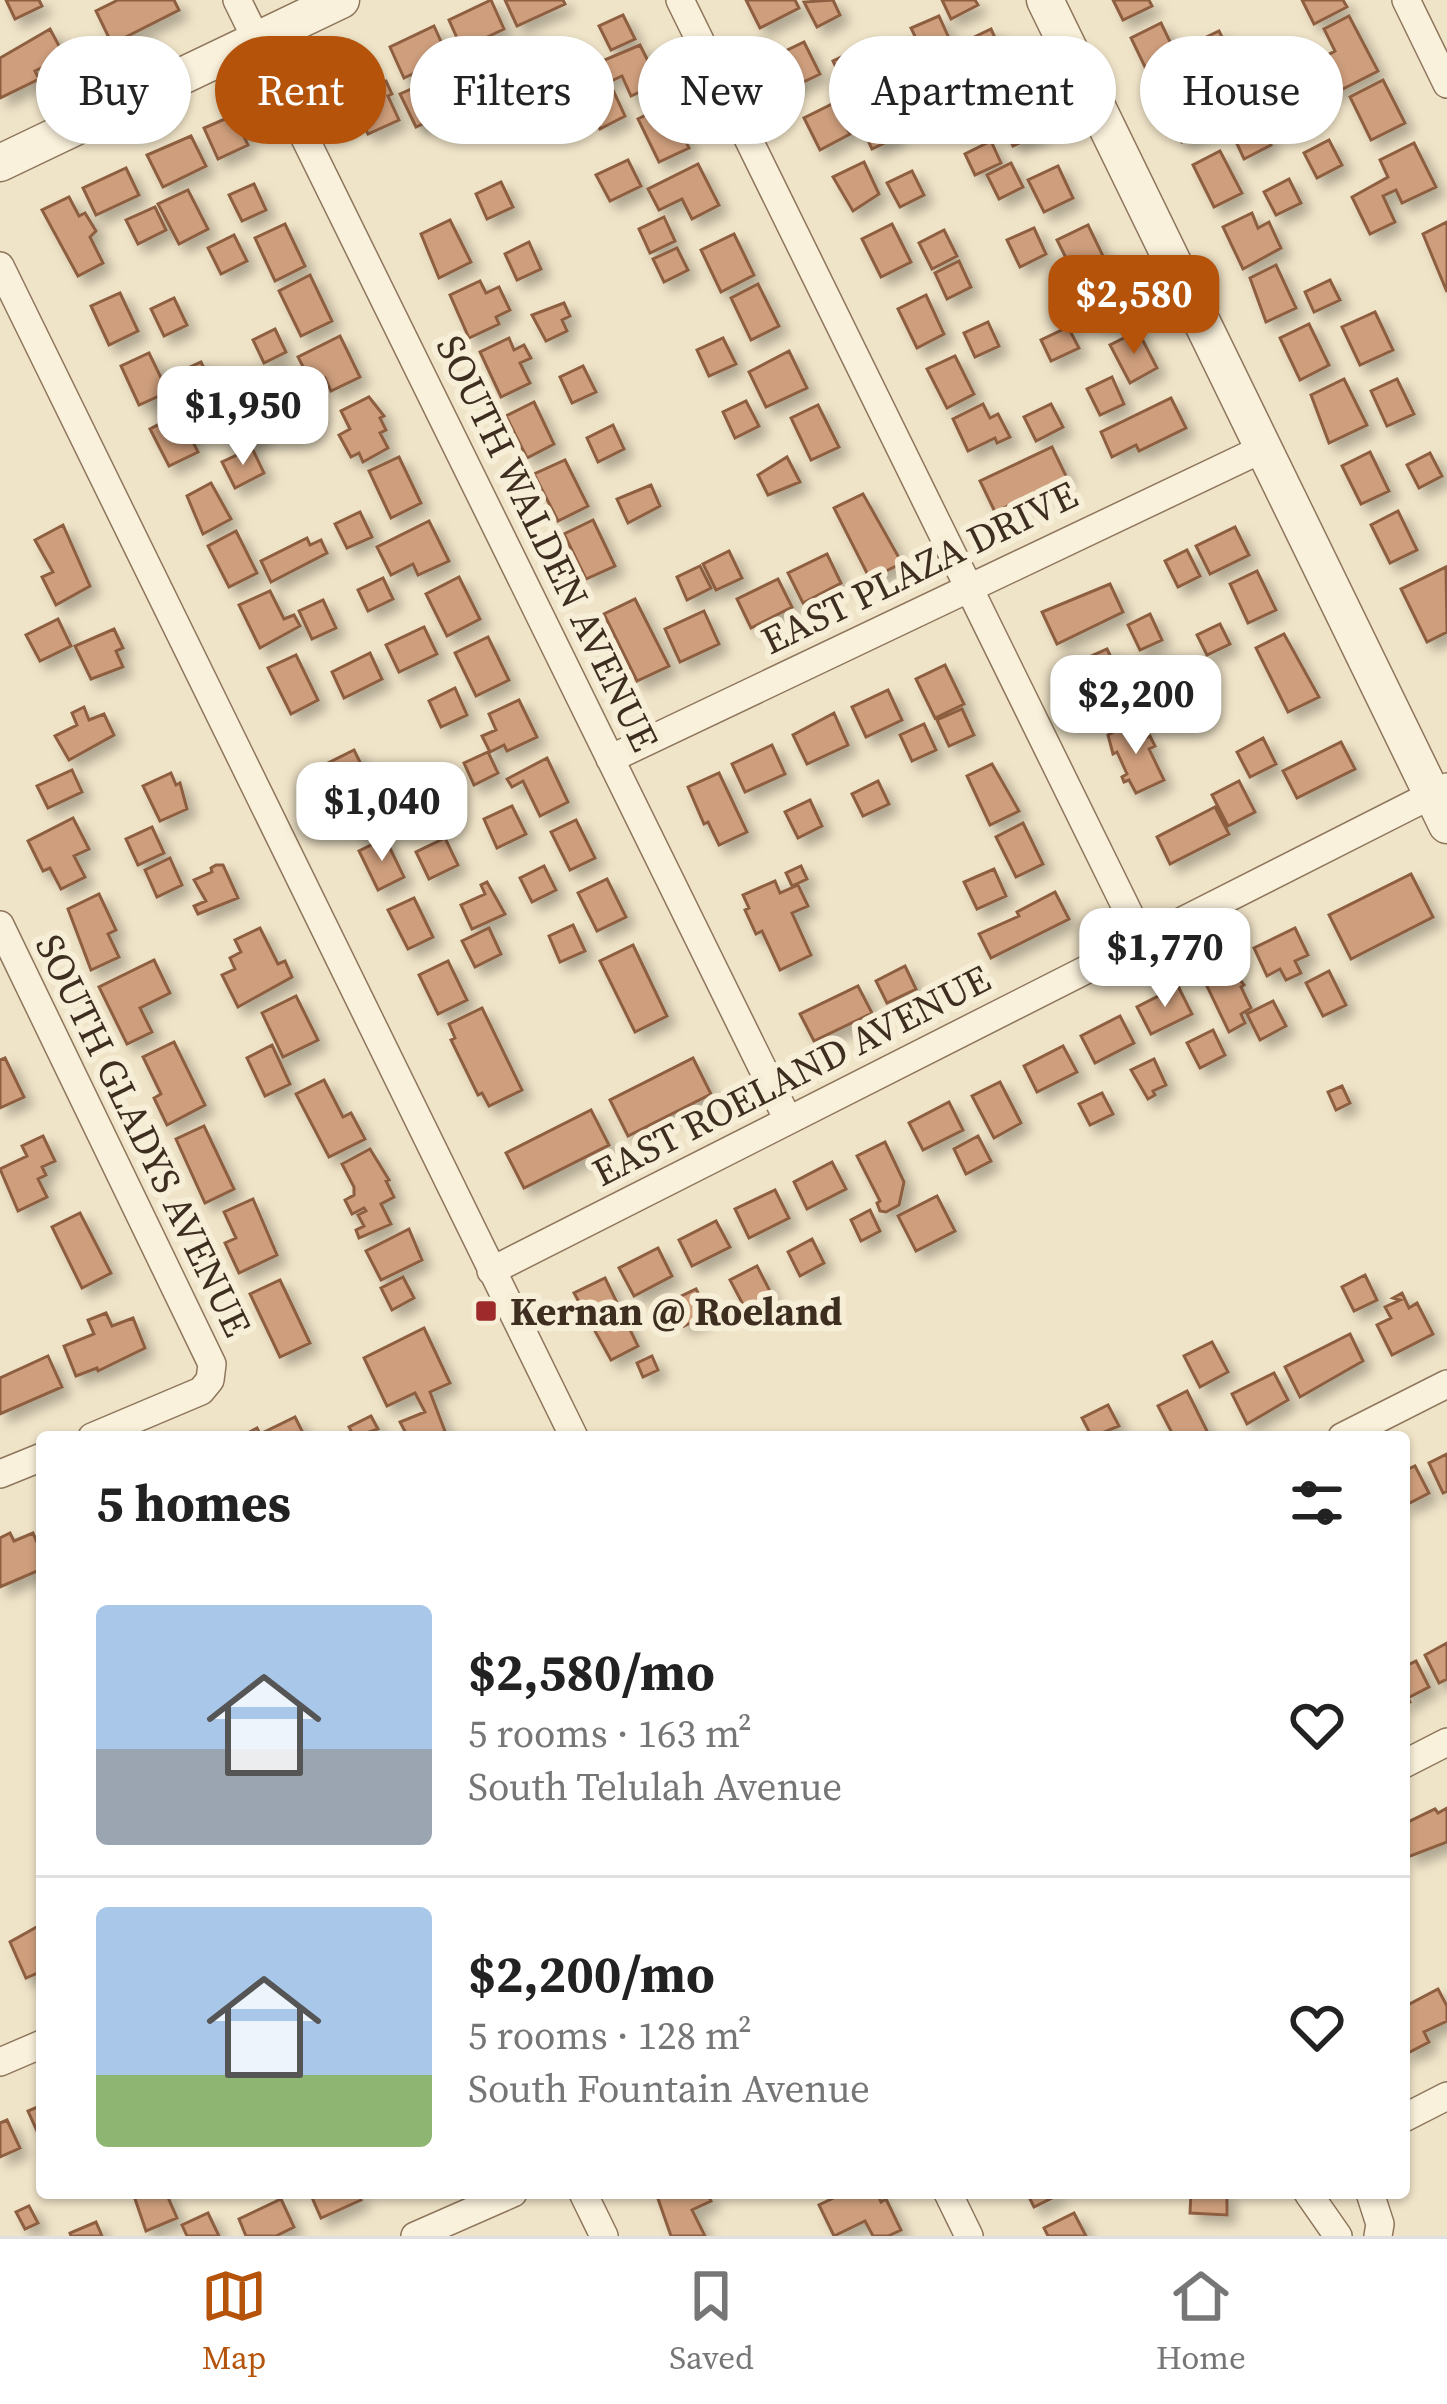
<!DOCTYPE html>
<html lang="en">
<head>
<meta charset="utf-8">
<style>
	:root { --surface:#fff; --page:#f2f2f2; --text:#222; --muted:#767676; --line:#e0e0e0; --accent:#b45309 }
	body { margin:0; font-family:"Source Serif 4",serif; background:var(--page); color:var(--text); height:100vh; display:flex; flex-direction:column; font-size:45px; white-space:nowrap }
	* { box-sizing:border-box; margin:0 }
	p { font-size:39px; color:var(--muted) }
	.icon { flex:none; width:66px; height:66px; fill:none; stroke:currentColor; stroke-width:2; stroke-linecap:round; stroke-linejoin:round }
	.map { position:relative; flex:1; overflow:hidden }
	.side { position:absolute; left:36px; top:1431px; width:1374px; height:768px; display:flex; flex-direction:column; background:var(--surface); border-radius:12px; box-shadow:0 3px 9px #0004 }
	.side>* { flex:none }
	.top-card { position:absolute; left:36px; top:36px; width:1377px; height:108px; display:flex; gap:24px }
	.price { position:absolute; translate:-50% -102px; padding:0 27px; border-radius:24px; background:#fff; color:#222; font-size:39px; line-height:78px; filter:drop-shadow(0 3px 6px #0008) }
	.price::after { content:''; position:absolute; left:50%; top:72px; width:36px; height:27px; margin-left:-18px; background:inherit; clip-path:polygon(0 0,100% 0,50% 100%) }
	.price.current { background:var(--accent); color:#fff }
	ul { padding:0; list-style:none }
	li { display:flex; align-items:center; gap:36px; height:300px; padding:0 60px }
	li+li { border-top:3px solid var(--line) }
	li span { display:grid; place-items:center; flex:none; width:336px; height:240px; border-radius:12px; color:#555 }
	li>.icon { margin-inline-start:auto }
	span .icon { width:144px; height:144px; fill:#fffc; stroke-width:1 }
	li b { font-size:51px }
	h2 { display:flex; justify-content:space-between; align-items:center; height:144px; padding:0 60px; font-size:51px }
	.chip { padding:0 42px; border-radius:54px; background:var(--surface); box-shadow:0 3px 9px #0004; font-size:42px; line-height:108px }
	.chip.current { background:var(--accent); color:#fff }
	.dock { display:flex; justify-content:space-around; align-items:center; height:168px; border-top:3px solid var(--line); background:var(--surface); font-size:33px; color:var(--muted) }
	.dock a { display:grid; justify-items:center; gap:6px }
	.dock .current { color:var(--accent) }
	.map>svg:first-child { display:block }
</style>
</head>
<body>
<div class="map">
<svg width="1447" height="2236" viewBox="0 0 1447 2236">
	<defs>
		<filter id="shadow"><feDropShadow dx="8" dy="8" stdDeviation="6" flood-color="#0004"/></filter>
	</defs>
	<rect width="100%" height="100%" fill="#f0e4c8"/>
	<path fill="#cf9f7d" stroke="#8d5f41" stroke-width="3" filter="url(#shadow)" d="M6 0H39L42 6 15 19Z
		M118 0H174L179 10 112 44 96 11Z
		M491 0 504 29 462 49 449 20Z
		M505 0H563L565 4 517 26Z
		M746 0H795L799 8 760 28Z
		M833 0 840 15 817 27 804 2Z
		M942 0H975L978 5 951 19Z
		M1113 0H1149L1152 6 1123 20Z
		M1302 0H1343L1347 7 1314 24Z
		M623 15 635 39 611 50 599 26Z
		M939 16 948 36 921 49 911 28Z
		M1349 16 1378 71 1335 93 1318 60 1335 51 1324 29Z
		M1161 23 1176 54 1146 69 1131 38Z
		M434 26 448 57 404 78 390 47Z
		M50 29 65 57 35 71 39 79 0 98V58Z
		M991 29 1009 68 981 81 974 67 963 72 958 62 969 57 962 43Z
		M1219 31 1230 53 1201 67 1190 45Z
		M804 42 820 74 791 88 775 56Z
		M873 42 886 69 846 88 833 61Z
		M640 45 659 83 631 96 622 76 605 84 595 64Z
		M484 55 496 80 472 93 460 67Z
		M365 60 376 84 386 81 392 94 388 96 399 120 368 134 359 116 355 117 339 72Z
		M1189 80 1212 128 1182 142 1159 94Z
		M1383 80 1405 123 1371 140 1350 97Z
		M969 81 978 98 956 108 948 91Z
		M425 83 440 116 416 127 400 94Z
		M613 90 625 116 600 129 587 102Z
		M1020 90 1041 133 1013 146 993 103Z
		M1245 92 1257 117 1232 129 1220 104Z
		M834 103 850 134 820 150 804 118Z
		M668 104 689 148 659 162 638 119Z
		M886 113 897 137 872 149 861 125Z
		M234 115 248 145 218 159 204 128Z
		M1258 120 1271 145 1244 159 1232 133Z
		M191 136 206 166 163 187 147 155Z
		M1329 140 1342 165 1317 178 1304 153Z
		M991 141 1001 163 975 175 965 154Z
		M1414 143 1436 187 1402 203 1396 190 1383 196 1395 222 1370 234 1352 197 1388 177 1380 160Z
		M1220 151 1242 193 1214 207 1193 165Z
		M628 160 641 186 610 201 596 175Z
		M864 162 879 194 853 211 833 177Z
		M1011 163 1023 187 999 199 987 175Z
		M698 164 719 205 692 219 682 199 659 210 648 189Z
		M1058 166 1073 198 1044 212 1028 180Z
		M126 168 139 195 96 215 83 188Z
		M912 171 924 195 900 207 887 183Z
		M1289 179 1301 203 1276 215 1264 192Z
		M501 182 513 207 487 219 476 194Z
		M254 184 266 210 242 221 229 195Z
		M188 190 208 229 179 244 158 204Z
		M69 197 79 216 85 213 96 231 90 237 103 263 78 276 42 210Z
		M155 207 166 230 138 244 126 220Z
		M1252 213 1258 228 1269 222 1281 248 1243 269 1223 227Z
		M664 217 675 241 650 253 639 229Z
		M450 220 471 262 439 278 421 234Z
		M1447 222V292L1423 234Z
		M285 224 305 266 275 281 255 238Z
		M892 224 911 262 881 277 862 239Z
		M1088 225 1104 258 1073 272 1057 240Z
		M1034 228 1046 254 1020 267 1007 240Z
		M944 230 957 256 932 269 919 243Z
		M734 234 754 275 721 292 701 250Z
		M234 235 247 261 221 274 208 248Z
		M529 242 541 269 517 280 505 254Z
		M677 248 688 270 664 282 653 259Z
		M959 261 971 287 947 299 935 273Z
		M1276 265 1296 308 1266 322 1250 278Z
		M1109 270 1128 309 1100 323 1081 283Z
		M310 275 332 321 301 336 279 291Z
		M1330 280 1340 300 1314 312 1305 292Z
		M480 281 486 293 499 287 510 310 496 317 499 324 469 338 450 295Z
		M758 284 779 326 751 340 731 298Z
		M120 293 138 331 109 345 91 306Z
		M926 295 944 334 917 348 898 309Z
		M174 298 187 325 164 336 151 309Z
		M564 303 570 316 562 320 567 331 546 341 532 315Z
		M1375 312 1393 350 1360 365 1342 327Z
		M988 322 999 346 975 357 964 333Z
		M1309 324 1329 365 1300 380 1280 338Z
		M1068 327 1079 348 1051 361 1041 340Z
		M275 329 286 352 264 363 253 340Z
		M1138 331 1157 368 1130 383 1110 345Z
		M340 336 360 377 331 391 325 378 312 384 298 357Z
		M509 338 514 350 524 345 531 358 520 363 530 383 501 397 480 352Z
		M723 338 736 364 709 376 697 350Z
		M789 351 807 388 766 407 749 372Z
		M149 353 168 392 139 405 121 366Z
		M955 356 974 394 947 408 927 369Z
		M201 362 213 387 189 398 177 373Z
		M583 366 596 392 572 403 560 377Z
		M1112 377 1124 404 1100 415 1087 389Z
		M1344 379 1367 425 1329 443 1311 395Z
		M1397 379 1414 414 1387 426 1371 391Z
		M301 388 314 414 290 426 278 400Z
		M369 397 384 416 380 418 386 430 380 433 388 448 363 462 359 453 351 457 339 435 350 429 341 411Z
		M1171 398 1186 428 1139 451 1136 445 1112 457 1101 432Z
		M746 401 759 426 735 438 723 412Z
		M534 402 554 444 527 458 506 416Z
		M983 404 990 418 998 414 1010 437 997 443 995 438 968 451 953 419Z
		M1051 404 1063 427 1036 441 1024 417Z
		M818 405 839 447 811 460 791 418Z
		M250 412 263 439 238 451 225 425Z
		M179 414 198 452 169 466 150 429Z
		M613 425 624 449 598 462 587 438Z
		M1052 447 1067 478 995 512 980 481Z
		M252 448 264 473 235 488 222 462Z
		M1370 452 1389 491 1361 504 1342 466Z
		M1430 453 1442 476 1419 488 1407 465Z
		M399 457 421 503 391 518 369 471Z
		M787 457 800 482 768 495 758 475Z
		M565 460 588 506 558 521 534 474Z
		M211 483 231 519 203 534 187 496Z
		M651 485 660 506 628 523 617 499Z
		M863 494 902 563 870 579 834 508Z
		M1398 511 1417 550 1390 563 1371 525Z
		M360 512 372 537 347 548 335 524Z
		M593 520 615 566 586 579 564 534Z
		M429 521 449 561 418 575 413 564 391 575 377 547Z
		M63 525 90 586 56 605 42 577 53 572 35 540Z
		M1235 527 1249 555 1210 574 1196 546Z
		M236 531 257 573 229 587 208 546Z
		M307 538 310 545 321 540 327 553 271 582 261 561Z
		M1187 550 1200 576 1178 587 1165 561Z
		M729 551 742 578 716 590 703 564Z
		M827 554 841 583 803 603 788 573Z
		M700 566 711 588 687 600 677 577Z
		M1446 567 1447 632 1427 642 1401 589Z
		M1257 571 1276 610 1248 623 1230 584Z
		M459 577 480 619 447 636 426 594Z
		M383 578 393 599 368 611 358 590Z
		M778 579 792 607 751 628 737 599Z
		M1110 584 1123 612 1057 644 1042 612Z
		M270 591 284 619 294 615 300 626 260 648 239 605Z
		M635 599 669 666 637 681 604 614Z
		M323 600 336 628 312 639 299 611Z
		M704 611 719 644 680 662 665 629Z
		M1150 614 1162 640 1140 650 1128 625Z
		M58 619 71 646 40 661 26 635Z
		M1220 624 1230 644 1207 655 1197 635Z
		M424 627 437 654 399 672 386 645Z
		M114 629 123 648 116 651 123 667 91 679 75 646Z
		M1284 634 1319 697 1288 712 1256 648Z
		M488 637 509 680 476 696 455 653Z
		M1107 649 1127 690 1099 704 1078 662Z
		M370 653 382 679 344 698 332 672Z
		M296 655 318 700 291 714 268 668Z
		M945 665 964 704 935 718 916 679Z
		M1167 681 1180 707 1155 719 1142 693Z
		M455 688 467 715 441 727 429 701Z
		M888 690 902 720 866 737 852 707Z
		M519 700 537 737 507 751 504 745 490 752 482 736 496 730 489 714Z
		M84 707 89 720 104 714 114 735 69 760 55 736 77 725 72 713Z
		M962 709 974 735 949 746 937 720Z
		M834 713 848 745 807 764 793 735Z
		M1135 721 1144 739 1150 736 1155 746 1149 749 1164 780 1136 793 1129 780 1124 782 1122 777 1127 774 1117 752 1113 754 1108 735Z
		M924 724 936 750 912 761 900 735Z
		M1263 738 1276 764 1250 777 1237 752Z
		M1341 742 1355 769 1297 798 1283 771Z
		M772 745 785 774 745 792 732 764Z
		M354 750 388 819 357 834 347 814 341 817 322 766Z
		M488 752 498 773 474 785 464 763Z
		M547 758 568 802 540 816 523 781 512 787 507 779Z
		M992 764 1019 811 990 825 967 776Z
		M72 770 82 792 48 808 37 786Z
		M171 773 176 785 180 783 187 809 160 821 143 786Z
		M719 773 747 832 719 845 708 822 704 824 688 787Z
		M878 781 889 804 863 816 852 794Z
		M1239 781 1255 812 1228 826 1212 795Z
		M810 800 822 826 798 838 785 812Z
		M512 806 526 834 497 848 484 819Z
		M1215 807 1229 834 1170 864 1157 837Z
		M73 818 89 849 74 856 85 877 61 889 50 868 43 871 28 841Z
		M576 820 595 858 570 870 551 832Z
		M1023 823 1043 864 1016 877 996 837Z
		M152 827 164 853 138 865 126 839Z
		M385 838 404 877 378 890 359 851Z
		M445 838 458 865 429 879 416 852Z
		M170 858 182 885 157 897 145 870Z
		M216 865H223L238 898 198 914 194 906 206 901 194 880 212 872 211 868Z
		M544 866 556 890 532 902 520 878Z
		M801 866 807 879 792 886 786 873Z
		M994 869 1006 896 977 909 964 882Z
		M1411 874 1433 917 1351 959 1329 915Z
		M607 879 626 917 597 931 578 893Z
		M775 881 780 893 798 885 808 906 792 913 811 955 780 970 762 931 756 934 745 910 749 908 743 895Z
		M487 882 505 914 472 929 461 905 485 894 481 885Z
		M1055 892 1069 919 991 958 979 934 1019 916 1017 912Z
		M99 894 116 930 108 934 119 957 91 970 68 909Z
		M414 898 433 937 408 949 388 910Z
		M573 925 585 951 560 962 549 936Z
		M260 928 278 964 285 961 292 977 238 1007 222 975 235 969 230 958 241 952 235 940Z
		M489 928 501 954 475 967 462 941Z
		M1295 928 1308 955 1295 961 1301 973 1286 980 1280 969 1267 976 1254 948Z
		M633 945 667 1016 635 1032 600 961Z
		M154 960 170 993 140 1008 152 1032 127 1044 99 987Z
		M448 961 467 1000 438 1014 419 975Z
		M905 966 916 989 887 1003 876 981Z
		M1230 967 1244 985 1241 987 1251 1008 1241 1014 1245 1023 1229 1032 1204 980Z
		M1329 971 1346 1005 1323 1016 1306 983Z
		M858 986 872 1013 814 1041 800 1014Z
		M1178 986 1192 1014 1151 1034 1137 1007Z
		M296 996 318 1040 283 1057 262 1013Z
		M1273 1001 1286 1026 1260 1040 1247 1014Z
		M482 1008 522 1090 489 1106 482 1093 478 1095 451 1040 455 1038 449 1024Z
		M1120 1016 1134 1043 1095 1063 1081 1036Z
		M1213 1030 1225 1055 1200 1068 1187 1043Z
		M174 1042 205 1105 167 1125 154 1098 161 1094 143 1057Z
		M272 1045 290 1084 265 1096 247 1058Z
		M1063 1046 1077 1072 1037 1092 1024 1066Z
		M5 1058 24 1097 0 1108V1060Z
		M693 1058 711 1094 628 1136 610 1100Z
		M1154 1059 1166 1085 1153 1091 1155 1095 1148 1099 1131 1070Z
		M324 1080 343 1117 351 1113 365 1139 329 1157 296 1094Z
		M1000 1082 1021 1123 994 1138 972 1096Z
		M1342 1086 1350 1103 1336 1110 1328 1092Z
		M1102 1093 1113 1114 1090 1125 1079 1104Z
		M949 1102 963 1130 923 1150 909 1123Z
		M591 1110 609 1145 524 1188 506 1153Z
		M204 1126 234 1189 205 1203 176 1139Z
		M43 1136 55 1161 42 1167 46 1175 38 1179 47 1197 18 1211 0 1169 27 1156 22 1146Z
		M978 1136 991 1161 966 1174 954 1149Z
		M885 1142 904 1182 899 1205 886 1212 880 1211 877 1203 880 1201 857 1156Z
		M370 1149 389 1180 386 1181 394 1197 381 1204 391 1224 359 1238 356 1230 364 1226 358 1215 366 1211 364 1208 352 1214 345 1200 354 1195V1187L342 1164Z
		M832 1162 846 1189 807 1209 794 1182Z
		M775 1190 789 1218 749 1238 735 1209Z
		M937 1196 955 1231 916 1251 898 1216Z
		M253 1199 277 1255 239 1273 225 1243 236 1238 224 1212Z
		M870 1210 880 1231 861 1241 851 1220Z
		M80 1213 111 1273 82 1288 52 1227Z
		M716 1221 730 1247 692 1266 679 1240Z
		M409 1229 422 1260 381 1280 366 1251Z
		M812 1239 824 1263 800 1276 788 1252Z
		M658 1248 672 1276 634 1296 619 1268Z
		M757 1266 774 1299 747 1312 730 1280Z
		M1365 1275 1377 1300 1354 1311 1342 1287Z
		M403 1277 414 1298 392 1310 381 1288Z
		M605 1278 638 1346 611 1360 574 1293Z
		M280 1280 310 1343 280 1357 250 1294Z
		M696 1289 709 1314 684 1326 671 1301Z
		M1402 1293 1409 1308 1417 1303 1433 1334 1392 1355 1377 1325 1391 1318 1385 1307 1400 1300 1393 1298Z
		M106 1313 112 1326 133 1318 145 1348 98 1371 97 1368 76 1376 64 1346 94 1334 88 1320Z
		M424 1328 450 1383 430 1392 446 1434 408 1437 400 1422 425 1412 415 1393 387 1406 364 1358Z
		M1350 1334 1363 1361 1300 1397 1285 1367Z
		M1212 1342 1228 1372 1200 1387 1184 1356Z
		M48 1356 62 1387 0 1414V1378Z
		M652 1356 658 1370 643 1377 637 1363Z
		M1274 1373 1288 1400 1247 1424 1232 1394Z
		M1187 1391 1210 1437H1160L1171 1431 1158 1406Z
		M1108 1405 1119 1426 1092 1437 1082 1418Z
		M371 1416 378 1429 354 1437 349 1427Z
		M295 1417 305 1437H240L257 1428 260 1434Z
		M1447 1454V1491L1443 1493 1429 1463Z
		M1415 1466 1429 1493 1404 1506V1471Z
		M10 1533 14 1541 33 1533 42 1554V1569L0 1587V1538Z
		M1447 1643V1679L1439 1683 1425 1655Z
		M1416 1661 1429 1687 1408 1698 1410 1702 1404 1705V1667Z
		M1447 1808V1842L1408 1857 1404 1824 1435 1809 1438 1813Z
		M42 1924V1971L26 1978 10 1942Z
		M1438 1989 1447 2006V2021L1424 2032 1429 2042 1404 2055V2007Z
		M42 2105V2139L41 2140 28 2111Z
		M7 2120 20 2148 0 2157V2123Z
		M133 2193H166L177 2218 146 2231Z
		M310 2193H358L361 2200 321 2218Z
		M656 2193H707L711 2201 692 2210 705 2236H671Z
		M844 2193H877L881 2202 886 2199 901 2230 888 2236H873L865 2221 834 2236 819 2205Z
		M1027 2193H1057L1058 2195 1034 2207Z
		M1191 2193H1227V2215L1190 2213Z
		M281 2199 294 2227 276 2236H246L239 2219Z
		M29 2206 38 2223 25 2229 16 2212Z
		M208 2213 219 2236H187L182 2225Z
		M1074 2213 1086 2236H1048L1044 2228Z
		M96 2222 102 2236H71L70 2233Z"/>
	<g fill="none" stroke-linecap="round" stroke-linejoin="round">
		<g stroke="#8d765c" stroke-width="30">
			<path id="minor" d="M237 0 788 1120
				M680 0 1142 940
				M1406 0 1447 84
				M0 266 574 1437
				M610 759 1264 448
				M0 925 212 1364 210 1380 201 1391 92 1437
				M491 1271 1447 787
				M1342 1437 1447 1384
				M0 1474 42 1457
				M1404 1764 1447 1742
				M0 2062 42 2044
				M1404 2118 1447 2096
				M583 2193 604 2236
				M948 2193 969 2236
				M1308 2193 1338 2236
				M1370 2193 1380 2224 1378 2236
				M415 2236 513 2193"/>
		</g>
		<g stroke="#8d765c" stroke-width="39">
			<path id="tertiary" d="M1045 0 1447 825
				M0 163 341 0"/>
		</g>
		<use href="#minor" stroke="#faf1dc" stroke-width="27"/>
		<use href="#tertiary" stroke="#faf1dc" stroke-width="36"/>
	</g>
	<rect fill="#9e2a2b" stroke="#f7eed8" stroke-width="4.5" x="474" y="1299" width="24" height="24" rx="6"/>
	<g text-anchor="middle" stroke-width="12" stroke-linejoin="round" paint-order="stroke">
		<g font-size="39" fill="#3d2e20" stroke="#f7eed8">
			<text transform="translate(548 543) rotate(64)" y="14">SOUTH WALDEN AVENUE</text>
			<text transform="translate(919 567) rotate(-26)" y="14">EAST PLAZA DRIVE</text>
			<text transform="translate(791 1075) rotate(-27)" y="14">EAST ROELAND AVENUE</text>
			<text transform="translate(144 1135) rotate(64)" y="14">SOUTH GLADYS AVENUE</text>
		</g>
		<g font-size="39" font-weight="bold" fill="#3d2e20" stroke="#f7eed8" text-anchor="start">
			<text x="510" y="1325">Kernan @ Roeland</text>
		</g>
	</g>
</svg>
<b class="price current" style="left:1134px;top:357px">$2,580</b>
<b class="price" style="left:243px;top:468px">$1,950</b>
<b class="price" style="left:1136px;top:757px">$2,200</b>
<b class="price" style="left:382px;top:864px">$1,040</b>
<b class="price" style="left:1165px;top:1010px">$1,770</b>
<div class="top-card">
<a class="chip">Buy</a>
<a class="chip current">Rent</a>
<a class="chip">Filters</a>
<a class="chip">New</a>
<a class="chip">Apartment</a>
<a class="chip">House</a>
</div>
<section class="side">
<h2>5 homes<svg class="icon" aria-label="filters" viewBox="0 0 24 24"><path d="M4 7h16M4 17h16"/><circle cx="9" cy="7" r="2"/><circle cx="15" cy="17" r="2"/></svg></h2>
<ul>
<li><span style="background:linear-gradient(#a9c7e8 60%,#9aa5b1 0)"><svg class="icon" aria-label="home" viewBox="0 0 24 24"><path d="M3 11l9-7 9 7M6 9v11h12V9"/></svg></span><div><b>$2,580/mo</b><p>5 rooms · 163 m²</p><p>South Telulah Avenue</p></div><svg class="icon" aria-label="heart" viewBox="0 0 24 24"><path d="M12 20l-8-8c-3-5 5-10 8-4 3-6 11-1 8 4z"/></svg></li>
<li><span style="background:linear-gradient(#a9c7e8 70%,#8fb573 0)"><svg class="icon" aria-label="home" viewBox="0 0 24 24"><path d="M3 11l9-7 9 7M6 9v11h12V9"/></svg></span><div><b>$2,200/mo</b><p>5 rooms · 128 m²</p><p>South Fountain Avenue</p></div><svg class="icon" aria-label="heart" viewBox="0 0 24 24"><path d="M12 20l-8-8c-3-5 5-10 8-4 3-6 11-1 8 4z"/></svg></li>
</ul>
</section>
</div>
<nav class="dock">
<a class="current"><svg class="icon" aria-label="map" viewBox="0 0 24 24"><path d="M3 6l6-2 6 2 6-2v14l-6 2-6-2-6 2zM9 4v14M15 6v14"/></svg>Map</a>
<a><svg class="icon" aria-label="saved" viewBox="0 0 24 24"><path d="M7 4h10v16l-5-4-5 4z"/></svg>Saved</a>
<a><svg class="icon" aria-label="home" viewBox="0 0 24 24"><path d="M3 11l9-7 9 7M6 9v11h12V9"/></svg>Home</a>
</nav>
</body>
</html>
